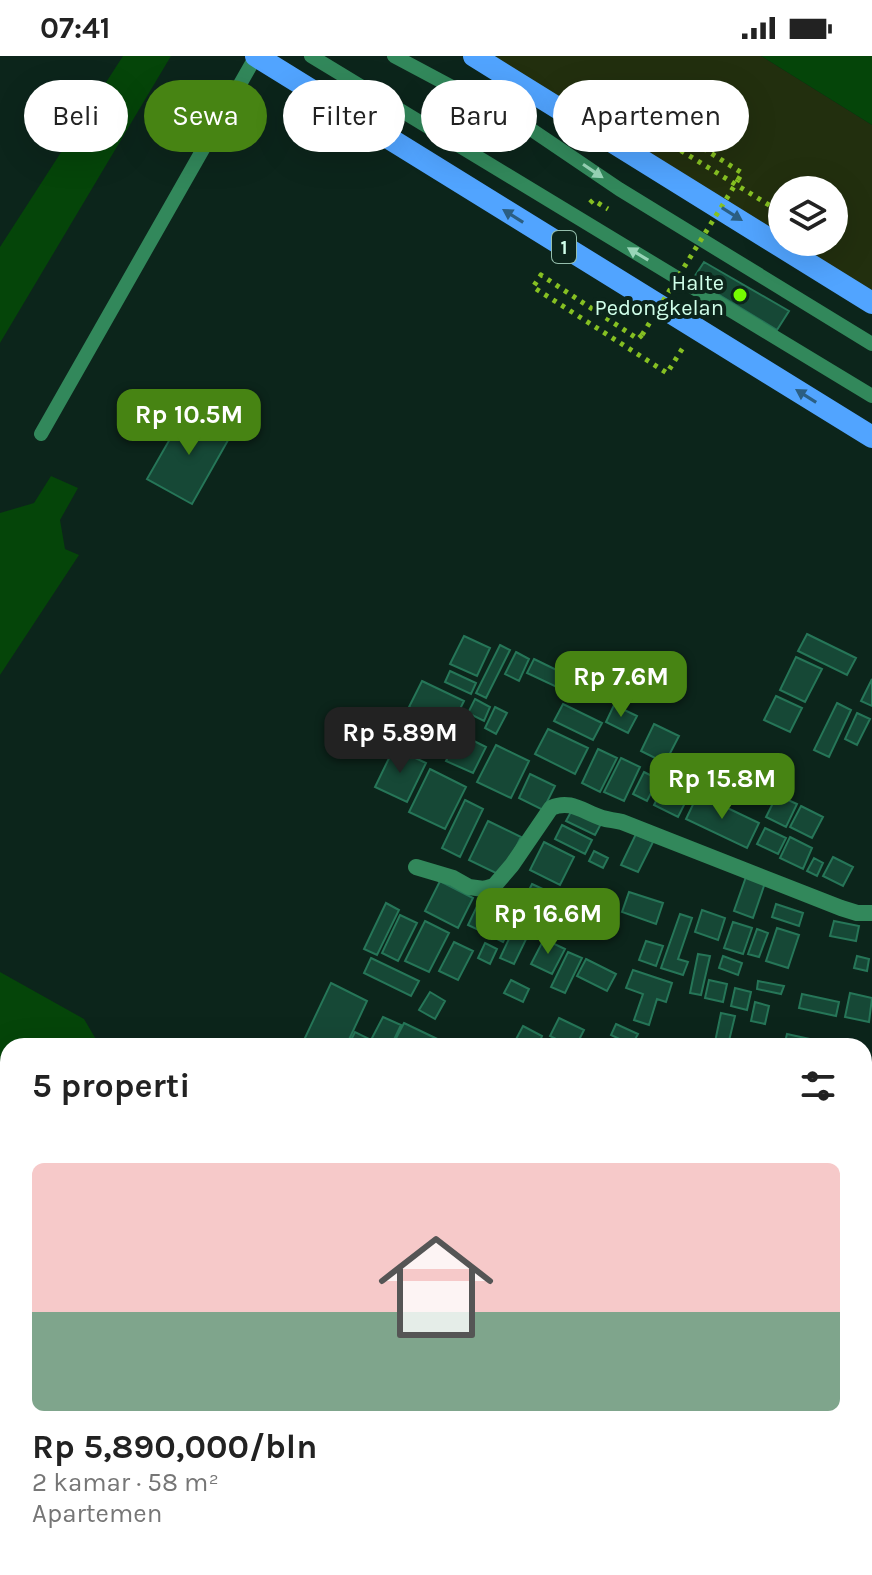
<!DOCTYPE html>
<html lang="id">
<head>
<meta charset="utf-8">
<style>
	:root { --surface:#fff; --page:#f2f2f2; --text:#222; --muted:#767676; --line:#e0e0e0; --accent:#478413 }
	body { margin:0; font-family:Karla,sans-serif; background:var(--page); color:var(--text); height:100vh; display:flex; flex-direction:column; font-size:30px; white-space:nowrap }
	* { box-sizing:border-box; margin:0 }
	p { font-size:26px; color:var(--muted) }
	.icon { flex:none; width:44px; height:44px; fill:none; stroke:currentColor; stroke-width:2; stroke-linecap:round; stroke-linejoin:round }
	.map { position:relative; flex:1; overflow:hidden }
	.panel { position:absolute; left:0px; top:982px; width:872px; height:538px; display:flex; flex-direction:column; background:var(--surface); border-radius:24px 24px 0 0; box-shadow:0 8px 32px #0002 }
	.panel>* { flex:none }
	.top-card { position:absolute; left:24px; top:24px; width:824px; height:72px; display:flex; gap:16px }
	.buttons { position:absolute; left:768px; top:120px; display:grid; gap:16px }
	.buttons a { display:grid; place-items:center; width:80px; height:80px; border-radius:50%; background:var(--surface); box-shadow:0 8px 32px #0002; font-size:40px }
	.price { position:absolute; translate:-50% -68px; padding:0 18px; border-radius:16px; background:var(--accent); color:#fff; font-size:26px; line-height:52px; filter:drop-shadow(0 2px 4px #0008) }
	.price::after { content:''; position:absolute; left:50%; top:48px; width:24px; height:18px; margin-left:-12px; background:inherit; clip-path:polygon(0 0,100% 0,50% 100%) }
	.price.on { background:#222; color:#fff }
	ul { padding:0; list-style:none }
	li { display:grid; align-content:center; gap:16px; height:424px; padding:0 32px }
	li+li { border-top:2px solid var(--line) }
	li span { display:grid; place-items:center; height:248px; border-radius:12px; color:#555 }
	li>.icon { margin-inline-start:auto }
	span .icon { width:144px; height:144px; fill:#fffc; stroke-width:1 }
	li b { font-size:34px }
	h2 { display:flex; justify-content:space-between; align-items:center; height:96px; padding:0 32px; font-size:34px }
	.tag { padding:0 28px; border-radius:36px; background:var(--surface); box-shadow:0 8px 32px #0002; font-size:28px; line-height:72px }
	.tag.on { background:var(--accent); color:#fff }
	.status { display:flex; justify-content:space-between; align-items:center; height:56px; padding:0 40px; background:var(--surface); direction:ltr }
	.status svg { height:22px; fill:currentColor }
	.map>svg:first-child { display:block }
</style>
</head>
<body>
<div class="status"><b>07:41</b><svg viewBox="0 0 49 12"><path d="M0 12V9h3v3zM5 12V6h3v6zM10 12V3h3v9zM15 12V0h3v12zM26 1h20v11H26zM47 4h2v5h-2z"/></svg></div>
<div class="map">
<svg width="872" height="1519" viewBox="0 0 872 1519">
	<rect width="100%" height="100%" fill="#0c251b"/>
	<path fill="#222f0e" fill-rule="evenodd" d="M474 0H761L872 69V245ZM782 134H834V186H782Z"/>
	<path fill="#054509" d="M123 0H171L0 287V191Z
		M761 0H872V69Z
		M51 420 78 432 60 464 65 493 79 499 0 619V457L34 447Z
		M0 916 84 963 100 990H8V1194L0 1198Z
		M0 1366 8 1370V1512H323L338 1519H0Z"/>
	<path fill="#164836" stroke="#267658" stroke-width="2" d="M704 206 789 255 777 274 693 223Z
		M186 355 231 379 192 448 147 423Z
		M807 578 856 602 847 619 798 595Z
		M464 580 490 592 477 620 450 608Z
		M500 589 510 594 486 642 476 637Z
		M516 596 529 603 519 625 505 618Z
		M796 601 822 613 805 646 780 634Z
		M534 603 567 619 561 633 527 617Z
		M450 615 476 627 471 638 445 626Z
		M872 623V650L861 645Z
		M422 625 464 645 451 671 409 651Z
		M776 640 802 652 790 676 764 664Z
		M475 643 490 651 484 665 468 657Z
		M837 647 851 654 829 701 814 694Z
		M563 648 602 667 593 684 554 665Z
		M614 649 637 660 628 677 606 666Z
		M495 651 507 657 496 678 485 672Z
		M857 657 870 663 857 689 845 683Z
		M410 659 448 678 439 697 400 679Z
		M654 668 679 680 665 707 641 695Z
		M548 673 588 692 575 718 535 698Z
		M460 678 486 691 473 717 446 705Z
		M496 689 529 705 511 742 477 726Z
		M394 692 426 707 407 746 375 731Z
		M598 693 617 702 600 736 582 727Z
		M621 702 640 711 624 745 604 736Z
		M722 702 744 713 732 736 711 726Z
		M430 713 466 731 445 773 409 756Z
		M644 716 658 723 647 745 633 738Z
		M749 717 776 729 767 748 740 736Z
		M530 718 555 730 543 754 519 742Z
		M664 729 688 741 678 761 654 749Z
		M698 738 759 767 747 792 686 763Z
		M777 739 797 748 786 771 766 761Z
		M465 744 483 753 460 801 442 792Z
		M801 750 823 761 812 782 790 771Z
		M573 752 602 766 595 779 566 765Z
		M488 765 521 781 502 820 469 804Z
		M562 769 592 784 585 798 555 783Z
		M765 772 786 782 778 798 757 788Z
		M636 778 653 786 638 816 621 809Z
		M790 781 812 792 803 813 780 802Z
		M544 786 574 801 560 829 530 814Z
		M594 795 608 802 603 812 589 805Z
		M833 801 853 811 843 830 823 820Z
		M814 802 823 807 817 820 807 815Z
		M747 818 766 824 753 862 734 855Z
		M440 825 473 842 458 872 425 855Z
		M532 828 562 842 551 864 521 850Z
		M629 836 663 847 656 868 622 856Z
		M480 844 497 852 485 877 468 869Z
		M386 847 399 854 377 899 364 893Z
		M776 848 803 857 799 870 772 861Z
		M504 853 517 859 503 886 491 880Z
		M702 854 725 862 718 884 695 876Z
		M680 858 692 862 678 903 688 906 683 919 661 912Z
		M400 859 417 867 398 905 382 897Z
		M425 865 449 877 429 916 405 905Z
		M834 865 859 870 856 885 830 880Z
		M733 866 752 872 743 898 724 892Z
		M516 868 530 875 514 908 500 902Z
		M777 872 799 879 788 912 766 905Z
		M757 873 768 877 759 901 748 898Z
		M544 883 565 893 552 918 531 908Z
		M646 885 663 890 656 910 639 904Z
		M454 886 473 895 458 924 439 915Z
		M485 887 497 893 490 908 478 902Z
		M568 896 582 902 565 937 551 931Z
		M698 898 710 900 701 939 690 937Z
		M723 900 742 907 738 919 719 912Z
		M857 900 869 903 867 915 854 912Z
		M371 902 419 925 411 940 364 917Z
		M586 903 616 918 607 935 577 920Z
		M633 914 672 927 666 946 657 943 649 969 634 964 643 938 626 932Z
		M511 924 529 933 523 946 504 937Z
		M709 924 727 928 723 946 705 942Z
		M758 925 784 930 781 938 757 933Z
		M331 927 367 945 346 990H315L304 984Z
		M735 932 751 936 747 954 731 950Z
		M430 936 445 945 435 963 419 954Z
		M850 937 872 942 869 966 845 961Z
		M802 938 839 946 836 960 799 952Z
		M755 946 769 950 765 968 751 965Z
		M721 957 735 960 728 989 715 986Z
		M383 961 401 969 391 990H348L355 976 371 984Z
		M559 962 584 974 576 990H570L550 980Z
		M404 967 452 990H392Z
		M616 968 638 978 632 989 611 979Z
		M523 970 542 980 538 990H520L514 987Z
		M787 978 810 983 809 990H784Z
		M864 1011 872 1013V1026L864 1024Z
		M864 1113 872 1114 869 1138 864 1137Z
		M864 1152 872 1154V1188L864 1186Z"/>
	<g fill="none" stroke-linecap="round" stroke-linejoin="round">
		<path stroke="#86c022" stroke-width="5" stroke-dasharray="4 6" stroke-linecap="butt" d="M738 124 742 117 640 52 633 65 777 154 774 160
			M590 147 593 144 608 153
			M642 279 638 283 541 219 533 231 667 317 684 290"/>
		<path stroke="#32885b" stroke-width="14" d="M311 0 872 340
			M394 0 529 72 619 133 872 288
			M41 378 256 0"/>
		<path stroke="#32885b" stroke-width="16" d="M416 811 453 822 469 831 484 833 494 830 512 809 551 752C571 743 583 756 602 762 608 764 615 764 622 766L841 852 857 857H872"/>
		<path stroke="#51a4ff" stroke-width="22" d="M256 0 872 381
			M474 0 872 247"/>
		<path stroke="#86c022" stroke-width="5" stroke-dasharray="4 6" stroke-linecap="butt" d="M642 279 738 124"/>
	</g>
	<defs><path id="oneway-solid" d="M-6-.8H1V-3.2L6.5 0L1 3.2V.8H-6Z" transform="scale(2)"/></defs>
	<g fill="#99d5b8">
		<use href="#oneway-solid" transform="translate(593 115) rotate(34)"/>
		<use href="#oneway-solid" transform="translate(638 198) rotate(-149)"/>
	</g>
	<g fill="#2b5e82">
		<use href="#oneway-solid" transform="translate(732 158) rotate(32)"/>
		<use href="#oneway-solid" transform="translate(513 160) rotate(-148)"/>
		<use href="#oneway-solid" transform="translate(806 340) rotate(-148)"/>
	</g>
	<circle fill="#75fb00" stroke="#0c251b" stroke-width="3" cx="740" cy="239" r="8"/>
	<g text-anchor="middle" stroke-width="8" stroke-linejoin="round" paint-order="stroke">
		<rect fill="#0c251b" stroke="#95beac" stroke-width="2" x="552" y="175" width="24" height="32" rx="6"/>
		<g font-size="20" font-weight="bold" fill="#d0ffea">
			<text x="564" y="198">1</text>
		</g>
		<g font-size="22" fill="#d0ffea" stroke="#0c251b" text-anchor="end">
			<text x="724" y="234">Halte<tspan x="724" dy="25">Pedongkelan</tspan></text>
		</g>
	</g>
</svg>
<div class="buttons">
<a><svg class="icon" aria-label="layers" viewBox="0 0 24 24"><path d="M12 4l9 5-9 5-9-5zM3 14l9 5 9-5"/></svg></a>
</div>
<b class="price" style="left:189px;top:401px">Rp 10.5M</b>
<b class="price" style="left:621px;top:663px">Rp 7.6M</b>
<b class="price on" style="left:400px;top:719px">Rp 5.89M</b>
<b class="price" style="left:722px;top:765px">Rp 15.8M</b>
<b class="price" style="left:548px;top:900px">Rp 16.6M</b>
<div class="top-card">
<a class="tag">Beli</a>
<a class="tag on">Sewa</a>
<a class="tag">Filter</a>
<a class="tag">Baru</a>
<a class="tag">Apartemen</a>
</div>
<section class="panel">
<h2>5 properti<svg class="icon" aria-label="filters" viewBox="0 0 24 24"><path d="M4 7h16M4 17h16"/><circle cx="9" cy="7" r="2"/><circle cx="15" cy="17" r="2"/></svg></h2>
<ul>
<li><span style="background:linear-gradient(#f6c9c9 60%,#7fa58c 0)"><svg class="icon" aria-label="home" viewBox="0 0 24 24"><path d="M3 11l9-7 9 7M6 9v11h12V9"/></svg></span><div><b>Rp 5,890,000/bln</b><p>2 kamar · 58 m²</p><p>Apartemen</p></div></li>
</ul>
</section>
</div>
</body>
</html>
